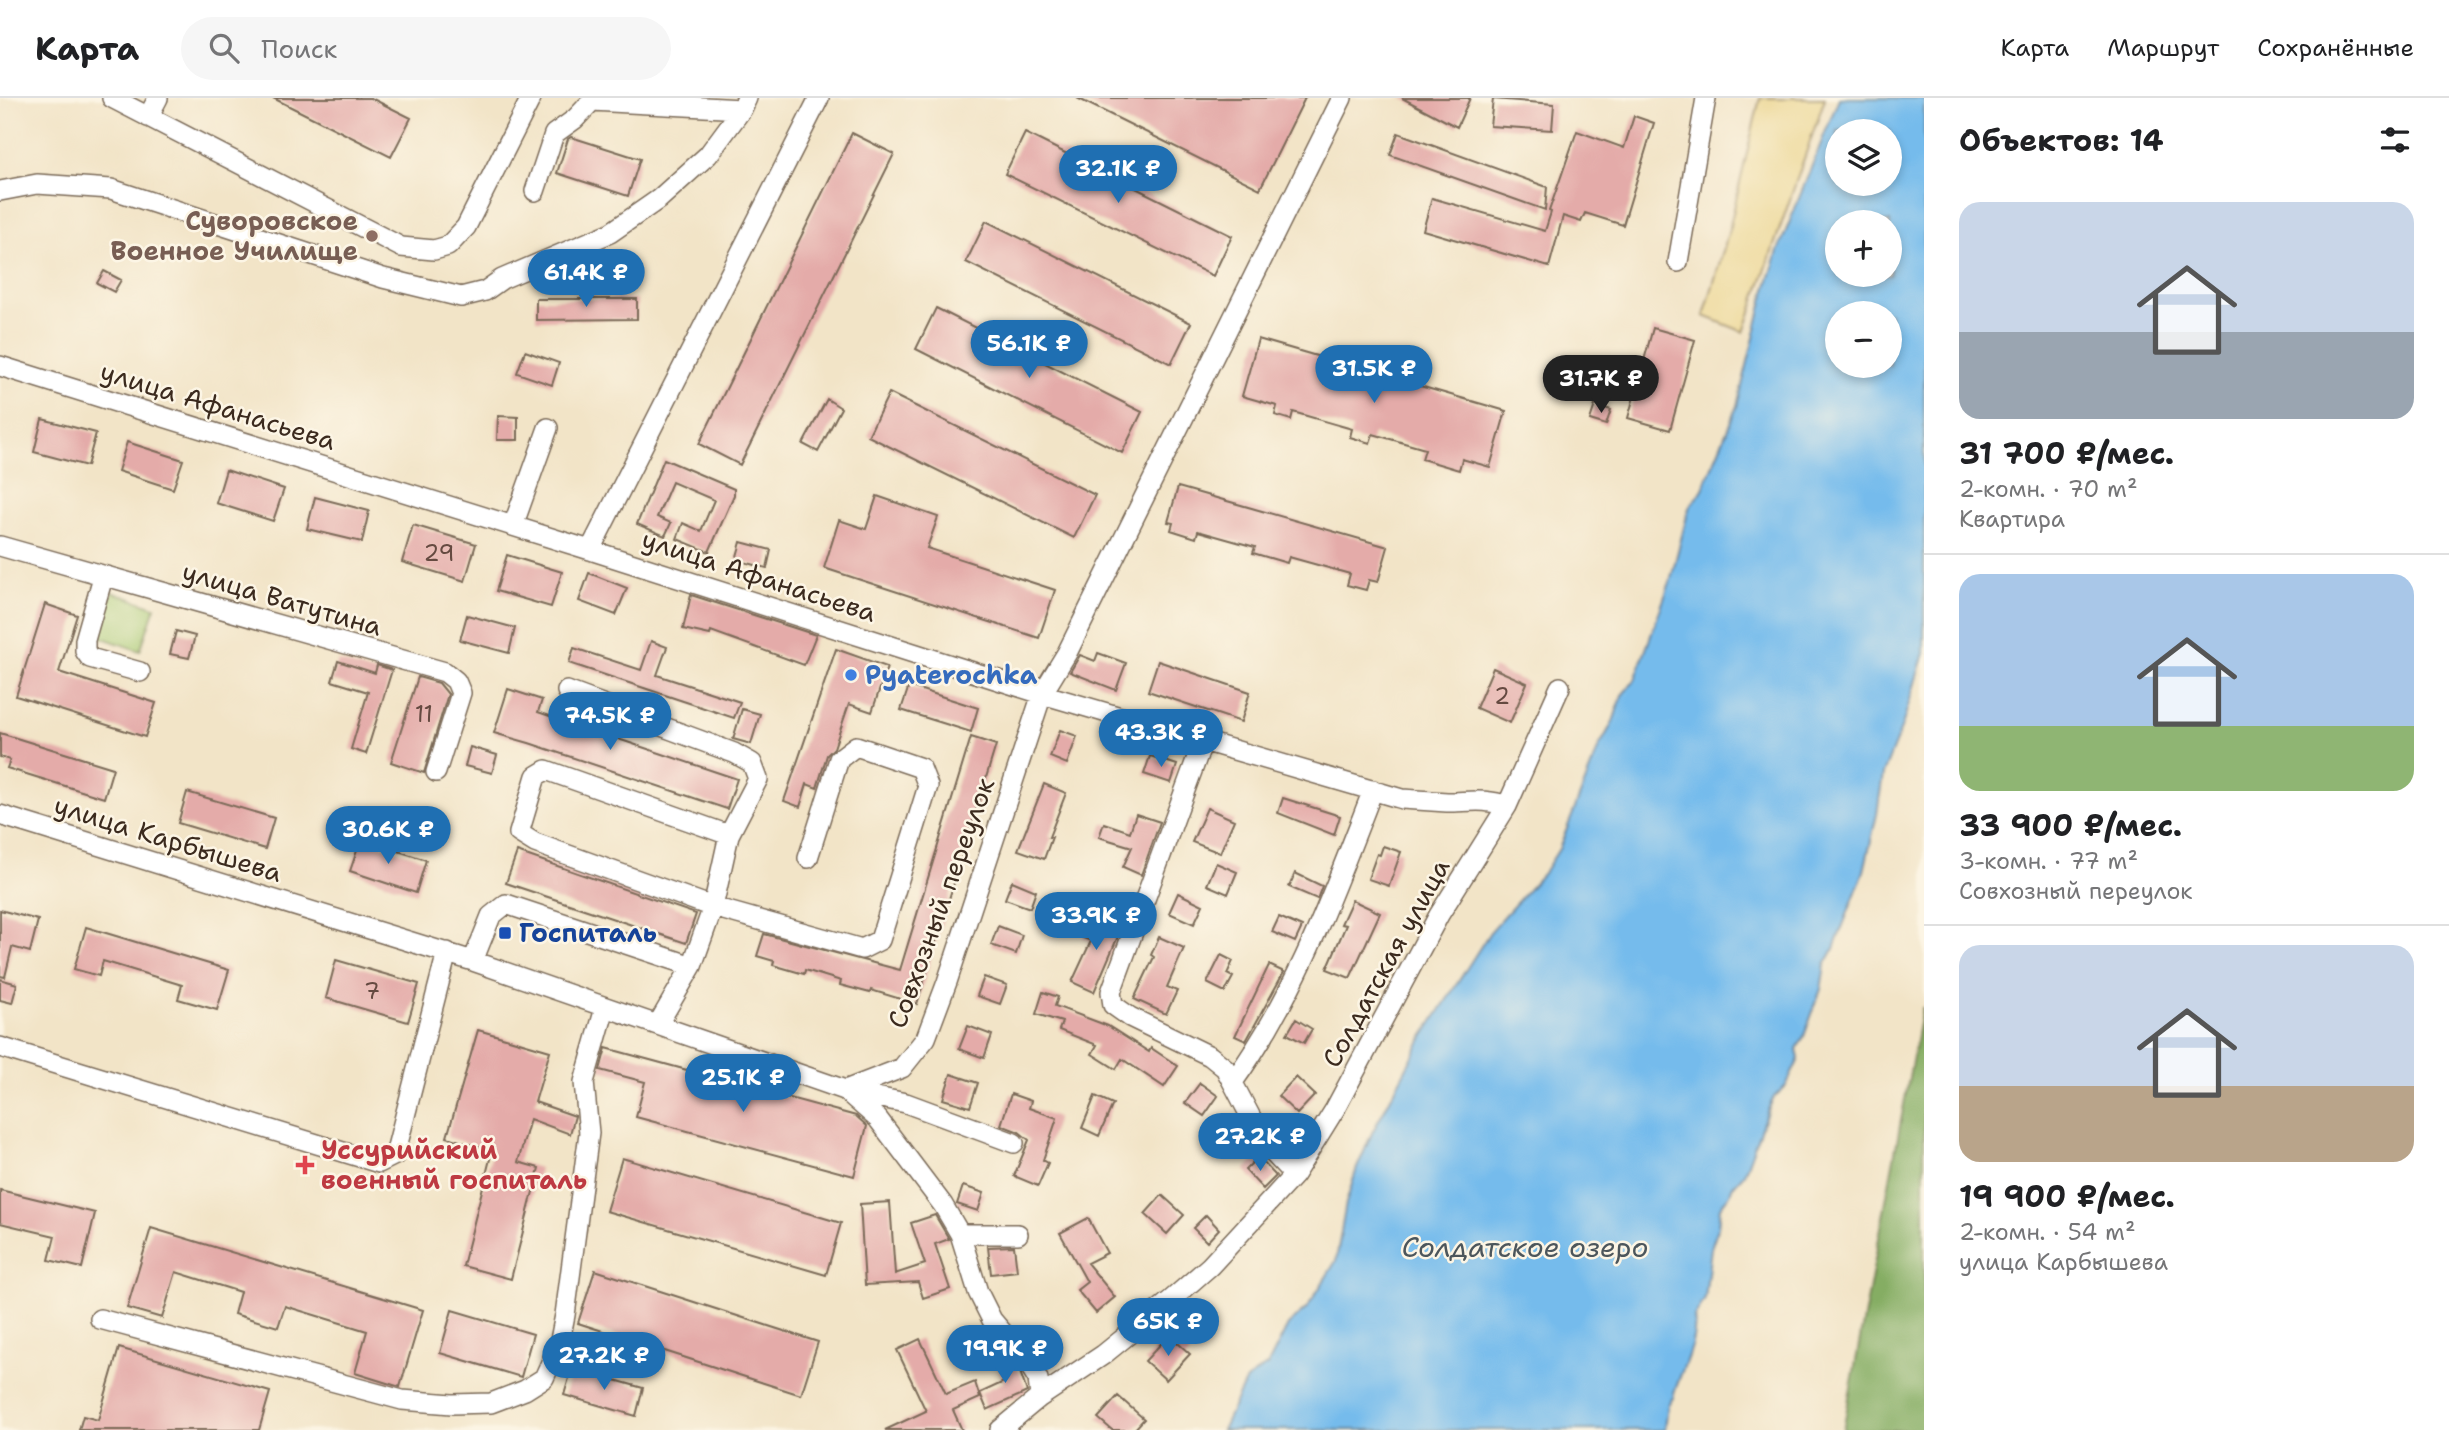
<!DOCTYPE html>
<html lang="ru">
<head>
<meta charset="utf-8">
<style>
	:root { --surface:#fff; --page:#f6f6f6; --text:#202124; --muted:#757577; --line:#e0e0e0; --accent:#1f6fb2 }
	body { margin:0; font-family:"Shantell Sans",sans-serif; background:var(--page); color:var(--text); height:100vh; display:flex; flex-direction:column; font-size:26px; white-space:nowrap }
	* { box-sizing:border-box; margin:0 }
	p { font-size:23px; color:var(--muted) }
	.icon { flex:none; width:38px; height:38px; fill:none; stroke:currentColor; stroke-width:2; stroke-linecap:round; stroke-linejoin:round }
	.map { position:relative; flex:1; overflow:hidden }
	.details { display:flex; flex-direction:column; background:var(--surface); width:525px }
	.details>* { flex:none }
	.controls { position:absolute; left:1825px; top:21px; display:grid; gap:14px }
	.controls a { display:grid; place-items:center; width:77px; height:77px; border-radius:50%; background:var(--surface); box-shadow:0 4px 10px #0003; font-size:35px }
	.price { position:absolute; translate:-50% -60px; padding:0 16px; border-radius:24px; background:var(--accent); color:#fff; font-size:23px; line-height:46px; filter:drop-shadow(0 2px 4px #0008) }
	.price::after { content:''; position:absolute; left:50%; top:42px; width:21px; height:16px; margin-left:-10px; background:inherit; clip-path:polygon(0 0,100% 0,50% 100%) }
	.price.selected { background:#222; color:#fff }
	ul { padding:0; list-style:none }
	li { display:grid; align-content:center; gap:14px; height:371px; padding:0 35px }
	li+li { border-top:2px solid var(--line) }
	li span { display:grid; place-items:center; height:217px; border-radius:21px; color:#555 }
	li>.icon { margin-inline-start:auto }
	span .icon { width:126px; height:126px; fill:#fffc; stroke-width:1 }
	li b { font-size:30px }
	h2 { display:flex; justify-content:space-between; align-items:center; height:84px; padding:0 35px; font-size:30px }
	header { display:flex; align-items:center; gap:42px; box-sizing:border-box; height:98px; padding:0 35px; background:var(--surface); border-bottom:2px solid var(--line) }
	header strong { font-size:33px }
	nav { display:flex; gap:38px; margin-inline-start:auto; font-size:24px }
	.search { width:490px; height:63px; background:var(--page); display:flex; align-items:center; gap:18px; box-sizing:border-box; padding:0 24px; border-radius:38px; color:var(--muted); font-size:26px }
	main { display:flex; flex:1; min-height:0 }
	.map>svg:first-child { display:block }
</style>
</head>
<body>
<header>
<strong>Карта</strong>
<div class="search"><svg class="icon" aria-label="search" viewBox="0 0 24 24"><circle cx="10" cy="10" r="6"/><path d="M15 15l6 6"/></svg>Поиск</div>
<nav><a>Карта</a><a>Маршрут</a><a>Сохранённые</a></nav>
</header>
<main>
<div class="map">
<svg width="1924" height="1332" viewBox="0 0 1924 1332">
	<rect width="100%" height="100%" fill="#fcf5e5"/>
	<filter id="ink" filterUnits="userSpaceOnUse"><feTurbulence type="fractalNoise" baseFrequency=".0143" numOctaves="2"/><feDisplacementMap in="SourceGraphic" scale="14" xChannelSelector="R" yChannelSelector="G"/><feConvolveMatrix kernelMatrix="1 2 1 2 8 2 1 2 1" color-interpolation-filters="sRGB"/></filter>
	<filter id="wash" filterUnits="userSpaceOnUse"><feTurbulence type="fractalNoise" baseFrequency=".00686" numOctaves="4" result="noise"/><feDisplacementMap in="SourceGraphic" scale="28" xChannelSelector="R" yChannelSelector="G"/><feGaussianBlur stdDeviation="1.57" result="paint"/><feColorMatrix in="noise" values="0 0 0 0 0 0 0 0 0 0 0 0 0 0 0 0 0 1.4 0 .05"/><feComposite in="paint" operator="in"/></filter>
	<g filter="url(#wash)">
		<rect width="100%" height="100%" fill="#f2e4c7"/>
		<path fill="#a7c972" stroke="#717a48" stroke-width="2" d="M112 494 155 509 140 553 97 538Z"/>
		<path fill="#85ad64" stroke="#606c41" stroke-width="2" d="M1922 910H1924V1332H1843Z"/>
		<path fill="#eeda9e" stroke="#94825e" stroke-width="2" d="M1760 0H1825L1744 234 1704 218 1728 136Z"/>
		<path fill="#75bbec" stroke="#587285" stroke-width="2" fill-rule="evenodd" d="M1839 0H1924V555L1902 628 1883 676 1877 716 1864 773 1833 853 1825 867 1821 891 1804 938 1797 951 1799 961 1786 988 1774 999 1766 1016 1744 1076 1732 1089 1730 1096 1720 1109 1718 1129 1711 1150 1705 1201 1694 1219C1698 1246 1679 1274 1673 1300L1668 1306 1665 1332H1222L1246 1282 1268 1267 1288 1227 1307 1210 1336 1163 1346 1105 1357 1070 1372 1035 1423 939 1490 834 1545 773 1559 751 1599 649 1613 624 1622 597 1635 582 1670 484 1689 410 1703 391 1737 308 1765 195 1778 153ZM1838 33H1890V86H1838ZM1838 124H1890V177H1838ZM1838 215H1890V268H1838Z"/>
		<g id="blocks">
			<path fill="#e4aba9" d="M273 0H371L411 20 391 59Z
				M1077 0H1305L1260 91Z
				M1402 0H1470L1457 29Z
				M1493 1 1554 6 1552 32 1490 28Z
				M1634 18 1654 25 1623 127 1585 115 1581 124 1563 118 1549 169 1423 132 1432 100 1545 133 1551 114 1549 113 1577 33 1624 50Z
				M852 35 894 56 740 367 699 346Z
				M1025 35 1232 138 1213 178 1005 76Z
				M1398 35 1547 89 1545 112 1390 57Z
				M571 39 640 61 628 98 557 75 568 41Z
				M986 123 1191 225 1171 266 966 164Z
				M104 173 121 182 114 194 97 185Z
				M536 201H637V221L536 222Z
				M936 210 1142 314 1122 355 916 251Z
				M1653 230 1695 242 1670 332 1628 320Z
				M1258 241 1506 313 1490 369 1462 361 1459 372 1422 361 1425 351 1373 336 1370 345 1350 339 1352 331 1293 314 1291 322 1275 317 1277 308 1242 298Z
				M525 253 559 265 552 287 517 275Z
				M889 295 1095 397 1074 440 868 338Z
				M827 301 841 310 818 354 803 346Z
				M1595 307 1611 312 1606 327 1590 322Z
				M498 318 518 319V342H497Z
				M42 321 96 335 87 368 34 354Z
				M127 344 183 362 173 391 118 373Z
				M664 361 734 391V397L709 454 677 441 683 425 701 433 714 402 672 384 657 419 671 425 665 438 637 426Z
				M226 372 284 391 273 423 216 405Z
				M1178 389 1388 449 1378 484 1369 482 1366 492 1347 487 1350 476 1289 459 1287 465 1253 455 1255 449 1198 433 1196 440 1171 432 1173 425 1168 424Z
				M877 398 938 419 927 450 1055 492 1039 540 824 470 839 422 866 431Z
				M315 399 369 413 362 444 307 431Z
				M413 427 476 446 465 483 402 464Z
				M741 444 771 452 767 470 736 462Z
				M507 457 562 474 551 509 496 493Z
				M589 475 627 490 616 517 579 503Z
				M691 497 816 537 804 567 711 533 710 537 683 531Z
				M45 506 77 517 59 574 156 605 145 639 16 598Z
				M467 517 515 530 509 555 460 542Z
				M176 533 195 538 189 560 170 556Z
				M651 543 667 549 657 577 740 604 734 620 569 565 574 550 641 572Z
				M836 551 887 569 872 614 849 606 834 650 827 657 817 690 807 686 800 709 784 703Z
				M1098 555 1126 565 1116 592 1070 574 1080 557 1095 563Z
				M338 563 375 575 377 567 392 572 366 656 351 651 368 594 332 583Z
				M1158 563 1250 594 1241 624 1148 593Z
				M1493 570 1527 585 1510 625 1476 610Z
				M418 579 439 585 448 596 424 675 391 664Z
				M909 588 978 610 971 634 901 612Z
				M508 591 542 602 538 614 737 681 727 711 529 645 494 635Z
				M742 611 760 616 751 646 733 641Z
				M1060 632 1077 638 1067 666 1050 659Z
				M0 635 113 670 104 700 7 670 10 662 0 659Z
				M971 639 996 647 917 906 871 892 870 895 840 887 841 883 805 872 804 876 773 867 774 863 757 858 764 836 900 872Z
				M470 649 497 657 492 675 465 668Z
				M1150 658 1177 667 1171 685 1144 676Z
				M1044 686 1066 695 1049 739H1052L1044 761 1018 752Z
				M187 694 274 720 265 751 178 725Z
				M1283 700 1340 718 1334 737 1278 715Z
				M1207 710 1234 722 1220 755 1192 744Z
				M1136 716 1160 724 1141 777 1123 769 1132 749 1099 739 1104 725 1130 734Z
				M361 741 426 762 416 795 350 773Z
				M1383 748 1401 754 1389 788 1368 781 1377 756 1380 757Z
				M517 754 696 816 686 845 506 785Z
				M1216 765 1237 774 1228 796 1207 787Z
				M1295 775 1322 788 1317 801 1289 789Z
				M1012 783 1036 793 1030 810 1005 801Z
				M1178 795 1203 807 1194 826 1169 815Z
				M1352 802 1380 815 1350 880 1327 871 1346 827 1341 826Z
				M0 812 38 822 30 854 12 849 5 879 0 878Z
				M1091 818 1122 829 1094 894 1072 884 1091 843 1083 840Z
				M1279 819 1302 829 1295 844 1272 834Z
				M998 828 1022 837 1016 856 991 847Z
				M86 829 229 872 217 912 178 901 182 887 103 863 99 878 74 871Z
				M1159 839 1184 850 1167 889 1177 893 1166 916 1134 901 1154 859 1151 857Z
				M1221 857 1233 863 1227 876 1233 879 1225 894 1207 885Z
				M336 862 419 886 408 924 326 900Z
				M1269 867 1284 874 1246 943 1235 938Z
				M984 879 1007 887 1000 906 977 898Z
				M0 881 17 886 12 905 0 902Z
				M1043 894 1058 899 1055 908 1108 928 1149 954 1151 950 1178 968 1164 989 1122 961 1116 971 1092 956 1097 947 1059 932 1062 924 1036 916Z
				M1296 921 1312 931 1304 945 1287 936Z
				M968 928 992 937 984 960 959 951Z
				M478 932 550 953 535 1004 575 1018 570 1036 530 1021 518 1064 539 1070 511 1181 463 1168 492 1053 447 1039Z
				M606 950 856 1018 867 1028 854 1078 636 1019 645 984 600 972Z
				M951 976 978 985 970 1009 943 1001Z
				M1296 979 1315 997 1297 1016 1278 998Z
				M1200 985 1218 998 1204 1018 1185 1005Z
				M1011 996 1031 1003 1029 1010 1057 1020 1043 1062 1048 1065 1038 1088 1014 1078 1029 1042 1019 1034 1001 1027Z
				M1095 998 1113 1006 1099 1038 1082 1030Z
				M1258 1059 1276 1078 1263 1091 1245 1072Z
				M622 1060 841 1125 826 1177 606 1113Z
				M963 1088 984 1095 978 1113 957 1106Z
				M0 1092 95 1115 82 1170 49 1162 55 1138 0 1125Z
				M1162 1097 1184 1117 1167 1136 1145 1116Z
				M890 1104 895 1176 925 1166 911 1125 935 1117 949 1141 935 1146 950 1191 923 1200 918 1184 865 1187 860 1106Z
				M1206 1117 1219 1131 1207 1144 1193 1130Z
				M1088 1120 1107 1155 1087 1165 1115 1199 1096 1215 1077 1192 1087 1184 1060 1135Z
				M151 1130 423 1212 400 1289 355 1275 367 1233 285 1208 278 1229 234 1216 240 1194 176 1174 162 1220 127 1210Z
				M1014 1148 1017 1173 991 1176 988 1149Z
				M595 1172 818 1244 801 1297 578 1225Z
				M452 1212 533 1236 521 1279 440 1255Z
				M1169 1237 1190 1256 1166 1282 1145 1263Z
				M920 1241 946 1296 975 1284 980 1300 953 1312 962 1332H885L926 1313 897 1252Z
				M119 1250 270 1294 259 1332H79L83 1318 98 1322Z
				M1006 1257 1020 1274 1027 1294 987 1312 980 1295 1004 1284 995 1262Z
				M572 1270 643 1290 636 1318 564 1297Z
				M1118 1298 1144 1321 1134 1332H1112L1098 1320Z"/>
		</g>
	</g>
	<g filter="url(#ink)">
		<use href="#blocks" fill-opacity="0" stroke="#7b6b59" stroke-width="2"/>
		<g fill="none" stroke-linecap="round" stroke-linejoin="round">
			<g stroke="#7b6b59" stroke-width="22">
				<path id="minor" d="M112 0 401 149 434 152 448 148 466 129 531 0
					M592 0V3L742 11
					M148 19 158 0
					M0 93 37 86 111 91 383 180 461 199 485 193 502 181 610 135 659 101 708 57 742 11 747 0
					M535 93 554 36 575 21 592 3
					M1678 164 1706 0
					M0 268 590 452 1042 596 1402 701C1417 702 1432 703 1447 704 1468 704 1486 700 1507 708
					M513 428 548 330
					M0 448 445 574 456 583 461 595 436 674
					M590 452 819 0
					M103 479 85 542V553L90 560 140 574
					M1203 643 1111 894 1113 907 1130 919 1210 958 1225 970 1265 1046 1294 1077
					M0 717 473 863 845 992 878 1021 943 1107 960 1136 978 1194 992 1222 1027 1263 1038 1281 1040 1299
					M729 737 546 672 536 678 519 735 535 745 713 809 862 851 880 842 928 688 921 670 856 648 839 661 808 760
					M473 863 491 818 506 806 692 868 713 809 729 737 758 681 752 665 734 655 567 593
					M658 926 692 868
					M0 949 379 1065 395 1057 447 854
					M1233 984C1298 894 1333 794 1373 692
					M845 992 902 970 926 940 947 884 1042 596 1067 555 1342 0
					M846 993 906 1005 1014 1045
					M960 1136H1018
					M100 1221 402 1302 452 1306 491 1305 525 1292 544 1280 559 1247 565 1217 589 1035 584 984 605 910
					M1000 1332 1040 1299 1103 1257 1171 1202 1210 1168 1294 1077 1335 1011 1439 817 1507 708 1560 589"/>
			</g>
			<use href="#minor" stroke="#fff" stroke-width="19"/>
		</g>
	</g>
	<circle fill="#8d6e63" stroke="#fcf5e5" stroke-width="2.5" cx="372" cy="138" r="7"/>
	<circle fill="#3f7fe0" stroke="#fcf5e5" stroke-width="2.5" cx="851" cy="577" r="7"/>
	<rect fill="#1a4fb4" stroke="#fcf5e5" stroke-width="2.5" x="498" y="828" width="14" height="14" rx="3.5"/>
	<path fill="#e0444e" stroke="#fcf5e5" stroke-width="2.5" d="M301.5 1056.5h7v7h7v7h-7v7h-7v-7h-7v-7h7z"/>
	<g text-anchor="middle" stroke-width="5" stroke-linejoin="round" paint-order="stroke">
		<g font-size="23" fill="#654a41">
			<text x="439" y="463">29</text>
			<text x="1502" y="606">2</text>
			<text x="424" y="624">11</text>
			<text x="372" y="901">7</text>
		</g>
		<g font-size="26" font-weight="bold" fill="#785e54" stroke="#fcf5e5" text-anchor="end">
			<text x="358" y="132">Суворовское<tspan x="358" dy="30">Военное Училище</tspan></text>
		</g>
		<g font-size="26" fill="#3b2a1e" stroke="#fcf5e5">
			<text transform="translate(218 308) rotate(17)" y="9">улица Афанасьева</text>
			<text transform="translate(759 478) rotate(18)" y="9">улица Афанасьева</text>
			<text transform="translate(282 501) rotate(16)" y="9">улица Ватутина</text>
			<text transform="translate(168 741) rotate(17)" y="9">улица Карбышева</text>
			<text transform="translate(941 805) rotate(-70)" y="9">Совхозный переулок</text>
			<text transform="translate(1386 865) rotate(-61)" y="9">Солдатская улица</text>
		</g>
		<g font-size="26" font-weight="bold" fill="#366cbe" stroke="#fcf5e5" text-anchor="start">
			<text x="865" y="586">Pyaterochka</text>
		</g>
		<g font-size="26" font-weight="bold" fill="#164399" stroke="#fcf5e5" text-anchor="start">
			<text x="519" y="844">Госпиталь</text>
		</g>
		<g font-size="26" font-weight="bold" fill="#be3a42" stroke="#fcf5e5" text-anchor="start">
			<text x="321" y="1061">Уссурийский<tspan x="321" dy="30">военный госпиталь</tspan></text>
		</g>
		<g font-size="28" font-style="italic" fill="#4c565c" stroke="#fcf5e5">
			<text x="1525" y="1159">Солдатское озеро</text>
		</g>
	</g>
</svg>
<div class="controls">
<a><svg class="icon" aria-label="layers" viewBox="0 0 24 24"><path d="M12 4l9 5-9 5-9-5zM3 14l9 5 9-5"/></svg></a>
<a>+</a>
<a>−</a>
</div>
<b class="price" style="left:1118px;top:107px">32.1K ₽</b>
<b class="price" style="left:586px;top:211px">61.4K ₽</b>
<b class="price" style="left:1029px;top:282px">56.1K ₽</b>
<b class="price" style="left:1374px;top:307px">31.5K ₽</b>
<b class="price selected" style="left:1601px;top:317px">31.7K ₽</b>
<b class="price" style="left:610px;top:654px">74.5K ₽</b>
<b class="price" style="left:1161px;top:671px">43.3K ₽</b>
<b class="price" style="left:388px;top:768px">30.6K ₽</b>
<b class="price" style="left:1096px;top:854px">33.9K ₽</b>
<b class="price" style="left:743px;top:1016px">25.1K ₽</b>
<b class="price" style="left:1260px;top:1075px">27.2K ₽</b>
<b class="price" style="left:1168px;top:1260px">65K ₽</b>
<b class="price" style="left:1005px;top:1287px">19.9K ₽</b>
<b class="price" style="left:604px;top:1294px">27.2K ₽</b>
</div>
<section class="details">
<h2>Объектов: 14<svg class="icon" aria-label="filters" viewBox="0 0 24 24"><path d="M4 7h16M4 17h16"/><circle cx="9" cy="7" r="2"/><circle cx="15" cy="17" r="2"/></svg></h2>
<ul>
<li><span style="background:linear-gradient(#c9d6e8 60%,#9aa5b1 0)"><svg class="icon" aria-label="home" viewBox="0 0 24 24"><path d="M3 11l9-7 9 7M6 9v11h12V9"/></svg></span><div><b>31 700 ₽/мес.</b><p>2-комн. · 70 m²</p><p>Квартира</p></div></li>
<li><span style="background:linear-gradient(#a9c7e8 70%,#8fb573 0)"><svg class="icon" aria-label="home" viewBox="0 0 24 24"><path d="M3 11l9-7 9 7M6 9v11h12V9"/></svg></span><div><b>33 900 ₽/мес.</b><p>3-комн. · 77 m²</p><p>Совхозный переулок</p></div></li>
<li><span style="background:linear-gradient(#c9d6e8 65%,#b9a48a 0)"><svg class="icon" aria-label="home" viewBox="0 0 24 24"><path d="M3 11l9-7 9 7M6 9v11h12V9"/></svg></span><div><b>19 900 ₽/мес.</b><p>2-комн. · 54 m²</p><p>улица Карбышева</p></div></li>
</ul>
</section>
</main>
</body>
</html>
